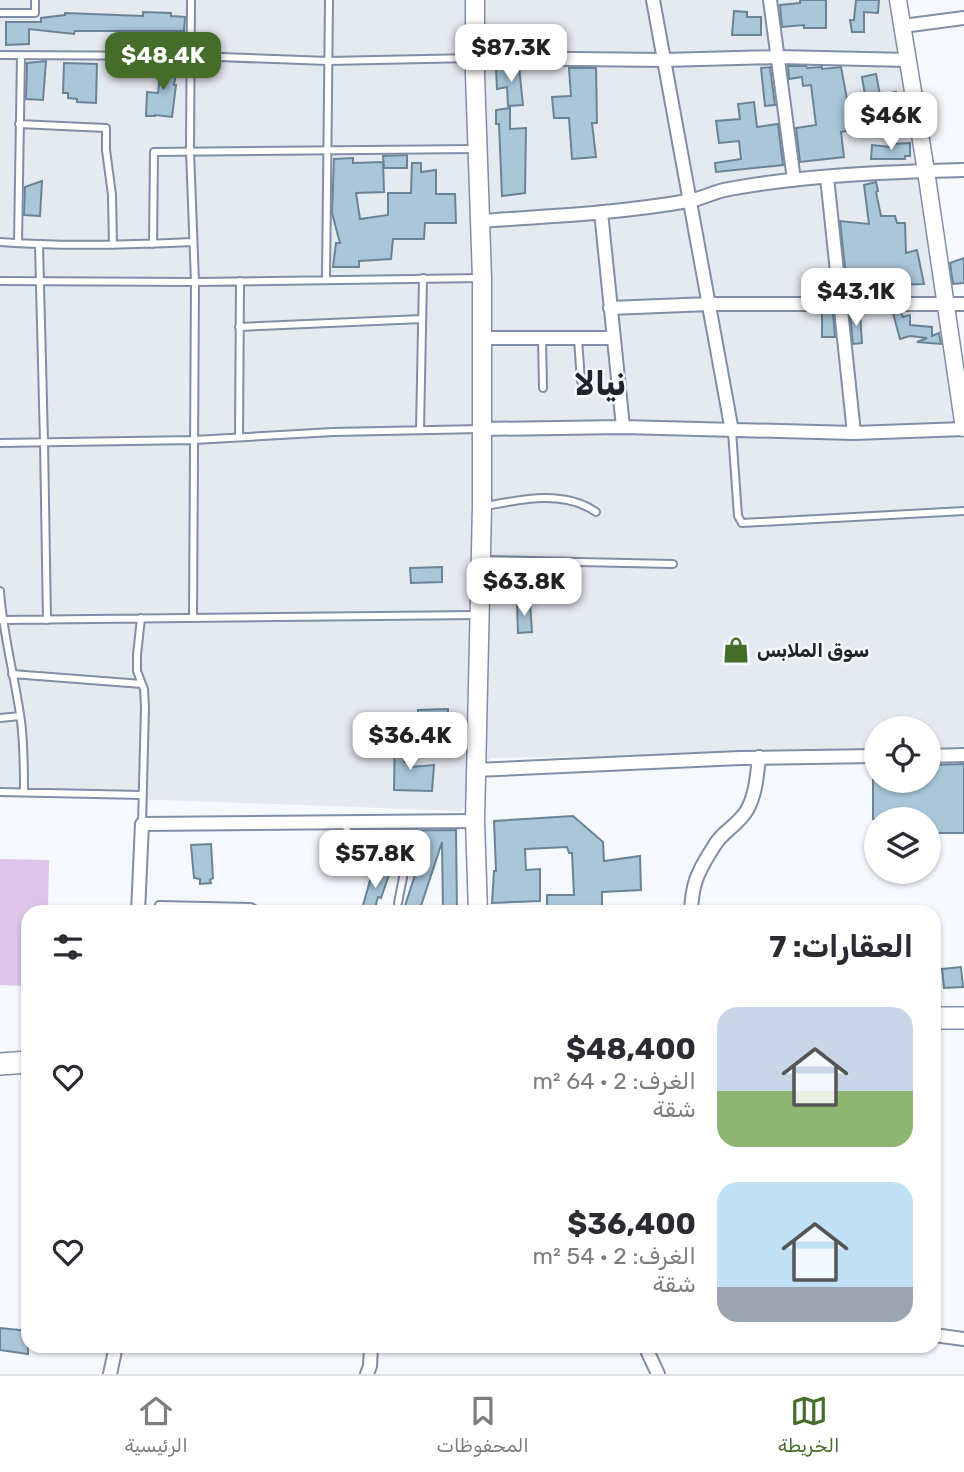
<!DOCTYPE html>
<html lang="ar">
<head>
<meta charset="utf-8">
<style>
	:root { --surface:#fff; --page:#f7f7f7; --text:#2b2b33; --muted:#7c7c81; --line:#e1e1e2; --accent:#456d29 }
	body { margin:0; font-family:Rubik,Vazirmatn,sans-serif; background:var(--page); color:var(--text); direction:rtl; height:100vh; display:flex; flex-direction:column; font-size:26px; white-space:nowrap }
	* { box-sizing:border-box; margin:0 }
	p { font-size:23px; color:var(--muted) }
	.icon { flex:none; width:38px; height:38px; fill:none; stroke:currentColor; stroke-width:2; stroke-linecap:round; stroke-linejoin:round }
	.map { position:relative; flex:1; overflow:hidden; direction:ltr }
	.sheet { position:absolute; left:21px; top:905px; width:920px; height:448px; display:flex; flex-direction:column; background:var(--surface); border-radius:21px; box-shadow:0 2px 5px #0004; direction:rtl }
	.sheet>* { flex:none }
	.fabs { position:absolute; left:864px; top:716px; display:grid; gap:14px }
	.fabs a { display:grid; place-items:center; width:77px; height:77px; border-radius:50%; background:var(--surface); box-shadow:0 2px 5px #0004; font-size:35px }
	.price { position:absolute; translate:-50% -60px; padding:0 16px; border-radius:14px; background:#fff; color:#222; font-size:23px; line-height:46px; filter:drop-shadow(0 2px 4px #0008) }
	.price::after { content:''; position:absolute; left:50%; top:42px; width:21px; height:16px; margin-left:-10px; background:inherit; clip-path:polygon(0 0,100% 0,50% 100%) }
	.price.selected { background:var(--accent); color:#fff }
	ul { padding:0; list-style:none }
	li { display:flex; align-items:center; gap:21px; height:175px; padding:0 28px }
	li span { display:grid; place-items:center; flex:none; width:196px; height:140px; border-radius:21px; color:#555 }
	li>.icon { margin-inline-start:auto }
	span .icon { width:84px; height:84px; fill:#fffc; stroke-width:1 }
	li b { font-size:30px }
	h2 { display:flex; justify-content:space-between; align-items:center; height:84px; padding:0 28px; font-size:30px }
	.menu { display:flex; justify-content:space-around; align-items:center; height:98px; border-top:2px solid var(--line); background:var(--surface); font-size:19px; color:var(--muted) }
	.menu a { display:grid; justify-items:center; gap:4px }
	.menu .selected { color:var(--accent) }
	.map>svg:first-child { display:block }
</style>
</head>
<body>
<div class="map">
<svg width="964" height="1374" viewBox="0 0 964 1374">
	<rect width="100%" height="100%" fill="#f5f8fd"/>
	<path fill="#e5e9f0" d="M0 0H906L963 439 964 440V751L929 752V728H877V752L491 758 462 811 0 794Z"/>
	<path fill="#ddc5e9" d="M0 859 49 860 48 912H28V986L0 985Z"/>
	<path fill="#aac6d9" stroke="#6a8496" stroke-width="2" d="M800 0H826V28H804V25L782 27 780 5 800 3Z
		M856 0H879L878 13 864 12V32H852L850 20H854Z
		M734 11 747 12V17H761V35H732Z
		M143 12 171 13V16L185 17 184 31H75L74 34 29 29V44L6 45V22H41V18L65 15V13L143 16Z
		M46 61 43 100 26 99 27 63Z
		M157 62 177 65 174 85H176L172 117 155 115V116H146L147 92 158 93 160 75 155 74Z
		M64 63 97 64 96 103 77 102V99L68 98V93H63Z
		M788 66H806L807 68 822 67V69L841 67 847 99 865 95 862 77 876 74 880 95 896 92 899 106 863 111V122H845L846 131 841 132 844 157 800 162 796 128 816 125 811 85 803 86 802 77 789 79Z
		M519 67 523 105 508 106 507 87 497 89 496 68Z
		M770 67 775 105 765 106 761 68Z
		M569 68H596L597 123H592L596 157 572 159 569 118H554L552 97 571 96Z
		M754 102 757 127 778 124 783 165 716 172 715 163 741 159 739 141 719 143 716 121 740 119 738 104Z
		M510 108V129L526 128 525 193 502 196 499 124H496V110Z
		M910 143V156H905V159H871L872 145 890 147V144Z
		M407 155V168H384L383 156Z
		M353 158V163L383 162 384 192 356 193 360 219 388 215V193H411L412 163H421V172L436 170V194H455L456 223H425L424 239H393L391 259 359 261V267H333L336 243H340L332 213 334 159Z
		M42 181 40 216 24 215 25 187Z
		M876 182 878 191 876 192 881 216H895L897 223H905L906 253 917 250 924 284 847 286 840 221 869 224 864 185Z
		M964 258V283L953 284 950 263Z
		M822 313H833L835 337H822Z
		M850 313H860L862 343 853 344Z
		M893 313H901L903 317 910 315V325L932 327V336L939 333 941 344 917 342 927 338 910 336 900 339Z
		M442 567V582L411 583 410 568Z
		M517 603H530L532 632 518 633Z
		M448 709 447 740 419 739 418 710Z
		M395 734H403L404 762 411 763V767L434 765 432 791 394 790Z
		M964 764V833H929V819H873V780H929V765Z
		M573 816 603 842 604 861 640 856 641 890 602 892V912H547V895H574L572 853H569L567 847 525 849 526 870 540 869V901L492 903 494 871H496L494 821Z
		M456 830 457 912H443L442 842 419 912H403L422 853H411L410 840 362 843 361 831Z
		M211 844 213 878 210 880 211 883 200 884V879L194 878 191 845Z
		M373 870 389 875 381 898 378 897 374 912H370L362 909Z
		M961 967 963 987 944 988 942 969Z
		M0 1328 28 1331V1354L0 1350Z"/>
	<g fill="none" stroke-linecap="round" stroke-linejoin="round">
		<g stroke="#818ea7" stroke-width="10">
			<path id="service" d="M191 0 190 151 195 282 193 618
				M0 13H35V0
				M0 55 191 56 328 61 474 58
				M19 124 106 128V150L112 195 113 245
				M0 242C64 247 129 245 193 242
				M18 243 21 56
				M153 244 154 152 475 149
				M39 245 44 442 47 620
				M326 279 329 0
				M0 281 195 282 481 278
				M239 327 422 319
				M542 338 543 388
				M578 339 581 381
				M420 430 423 278
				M732 431 738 516 742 523 964 511
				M239 437 240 281
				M0 443 194 440 333 432 481 429
				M486 506C522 499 564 490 596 512
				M482 560 673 564
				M0 591C3 636 15 677 21 721 24 745 24 769 24 792
				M141 618 137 655V671L144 689 145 707 142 824
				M0 620 478 615
				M12 674 142 684
				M0 718 20 716
				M0 792 142 795
				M346 822C347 830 347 844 352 850 360 857 392 853 403 852L407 857 398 903
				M159 905 251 907 259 912
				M435 912V911"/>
		</g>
		<g stroke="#818ea7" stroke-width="16">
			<path id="minor" d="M653 0 732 431
				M770 0 794 180
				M903 26 964 18
				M476 58 664 60 778 57 909 60
				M827 177 854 433
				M601 212 623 427
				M481 221C550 216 620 213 688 201 702 199 715 191 729 189 805 175 887 172 964 170
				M610 308 709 304H964
				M481 338H614
				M482 429 623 427 854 433 964 429
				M929 756 964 755
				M476 770 740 758 877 756
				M138 912 142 824 475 821
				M691 912C692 885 697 873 711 851 714 846 717 841 720 838 729 828 740 822 747 810 756 794 757 775 759 757
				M934 1335 964 1339
				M645 1346 658 1374
				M110 1374 116 1346
				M367 1374 370 1366 371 1346"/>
		</g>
		<g stroke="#818ea7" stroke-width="19">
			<path id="tertiary" d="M898 0 926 171 964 428"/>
		</g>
		<g stroke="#818ea7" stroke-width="21">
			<path id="secondary" d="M475 0V74L482 278V506L475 821 478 912"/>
		</g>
		<g stroke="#818ea7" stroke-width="24">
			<path id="primary" d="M934 1018H964
				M0 1064 28 1062"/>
		</g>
		<use href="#service" stroke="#fff" stroke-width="6"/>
		<use href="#minor" stroke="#fff" stroke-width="12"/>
		<use href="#tertiary" stroke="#fff" stroke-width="16"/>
		<use href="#secondary" stroke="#fff" stroke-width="18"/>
		<use href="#primary" stroke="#fff" stroke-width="21"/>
	</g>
	<defs>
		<g id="shop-bare" transform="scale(2.1)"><path d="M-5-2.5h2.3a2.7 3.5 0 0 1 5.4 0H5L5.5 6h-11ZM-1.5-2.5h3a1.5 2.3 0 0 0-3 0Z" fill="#456d29" stroke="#f5f8fd" stroke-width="2.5" paint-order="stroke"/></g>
	</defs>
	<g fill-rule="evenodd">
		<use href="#shop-bare" x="736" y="650"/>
	</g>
	<g text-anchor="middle" stroke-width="5" stroke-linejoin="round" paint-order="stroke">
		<g font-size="19" font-weight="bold" fill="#1e232d" stroke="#f5f8fd" text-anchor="start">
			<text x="757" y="657">سوق الملابس</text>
		</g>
		<g font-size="33" font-weight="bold" fill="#1e232d" stroke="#f5f8fd">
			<text x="600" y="395">نيالا</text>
		</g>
	</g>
</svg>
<div class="fabs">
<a><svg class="icon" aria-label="locate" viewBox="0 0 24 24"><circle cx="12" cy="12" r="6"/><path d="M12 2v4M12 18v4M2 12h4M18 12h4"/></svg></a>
<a><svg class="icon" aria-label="layers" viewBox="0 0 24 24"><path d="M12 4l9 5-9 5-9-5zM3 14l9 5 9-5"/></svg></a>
</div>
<b class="price" style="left:511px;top:84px">$87.3K</b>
<b class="price selected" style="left:163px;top:92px">$48.4K</b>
<b class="price" style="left:891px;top:152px">$46K</b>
<b class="price" style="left:856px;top:328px">$43.1K</b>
<b class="price" style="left:524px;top:618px">$63.8K</b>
<b class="price" style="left:410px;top:772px">$36.4K</b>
<b class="price" style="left:375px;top:890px">$57.8K</b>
<section class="sheet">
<h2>العقارات: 7<svg class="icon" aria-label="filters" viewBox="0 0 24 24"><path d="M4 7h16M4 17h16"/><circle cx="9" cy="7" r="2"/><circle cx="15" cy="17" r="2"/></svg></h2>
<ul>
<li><span style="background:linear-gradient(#c9d6e8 60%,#8fb573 0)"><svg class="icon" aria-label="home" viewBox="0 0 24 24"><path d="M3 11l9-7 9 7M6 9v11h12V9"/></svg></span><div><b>$48,400</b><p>الغرف: 2 · 64 m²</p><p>شقة</p></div><svg class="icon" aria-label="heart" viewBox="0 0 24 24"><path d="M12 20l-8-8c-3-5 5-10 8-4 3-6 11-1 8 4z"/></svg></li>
<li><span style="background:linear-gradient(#bfe0f5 75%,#9aa5b1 0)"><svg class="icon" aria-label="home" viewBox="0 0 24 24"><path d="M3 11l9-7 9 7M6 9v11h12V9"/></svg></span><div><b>$36,400</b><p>الغرف: 2 · 54 m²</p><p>شقة</p></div><svg class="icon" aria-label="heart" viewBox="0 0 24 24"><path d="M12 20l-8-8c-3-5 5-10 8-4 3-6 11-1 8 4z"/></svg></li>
</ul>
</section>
</div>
<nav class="menu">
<a class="selected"><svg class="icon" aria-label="map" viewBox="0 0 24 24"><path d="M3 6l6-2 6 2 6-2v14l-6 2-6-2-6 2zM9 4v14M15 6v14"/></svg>الخريطة</a>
<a><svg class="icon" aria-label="saved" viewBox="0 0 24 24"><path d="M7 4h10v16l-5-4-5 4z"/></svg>المحفوظات</a>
<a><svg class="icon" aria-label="home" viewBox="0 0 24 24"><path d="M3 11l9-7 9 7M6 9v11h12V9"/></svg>الرئيسية</a>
</nav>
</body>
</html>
